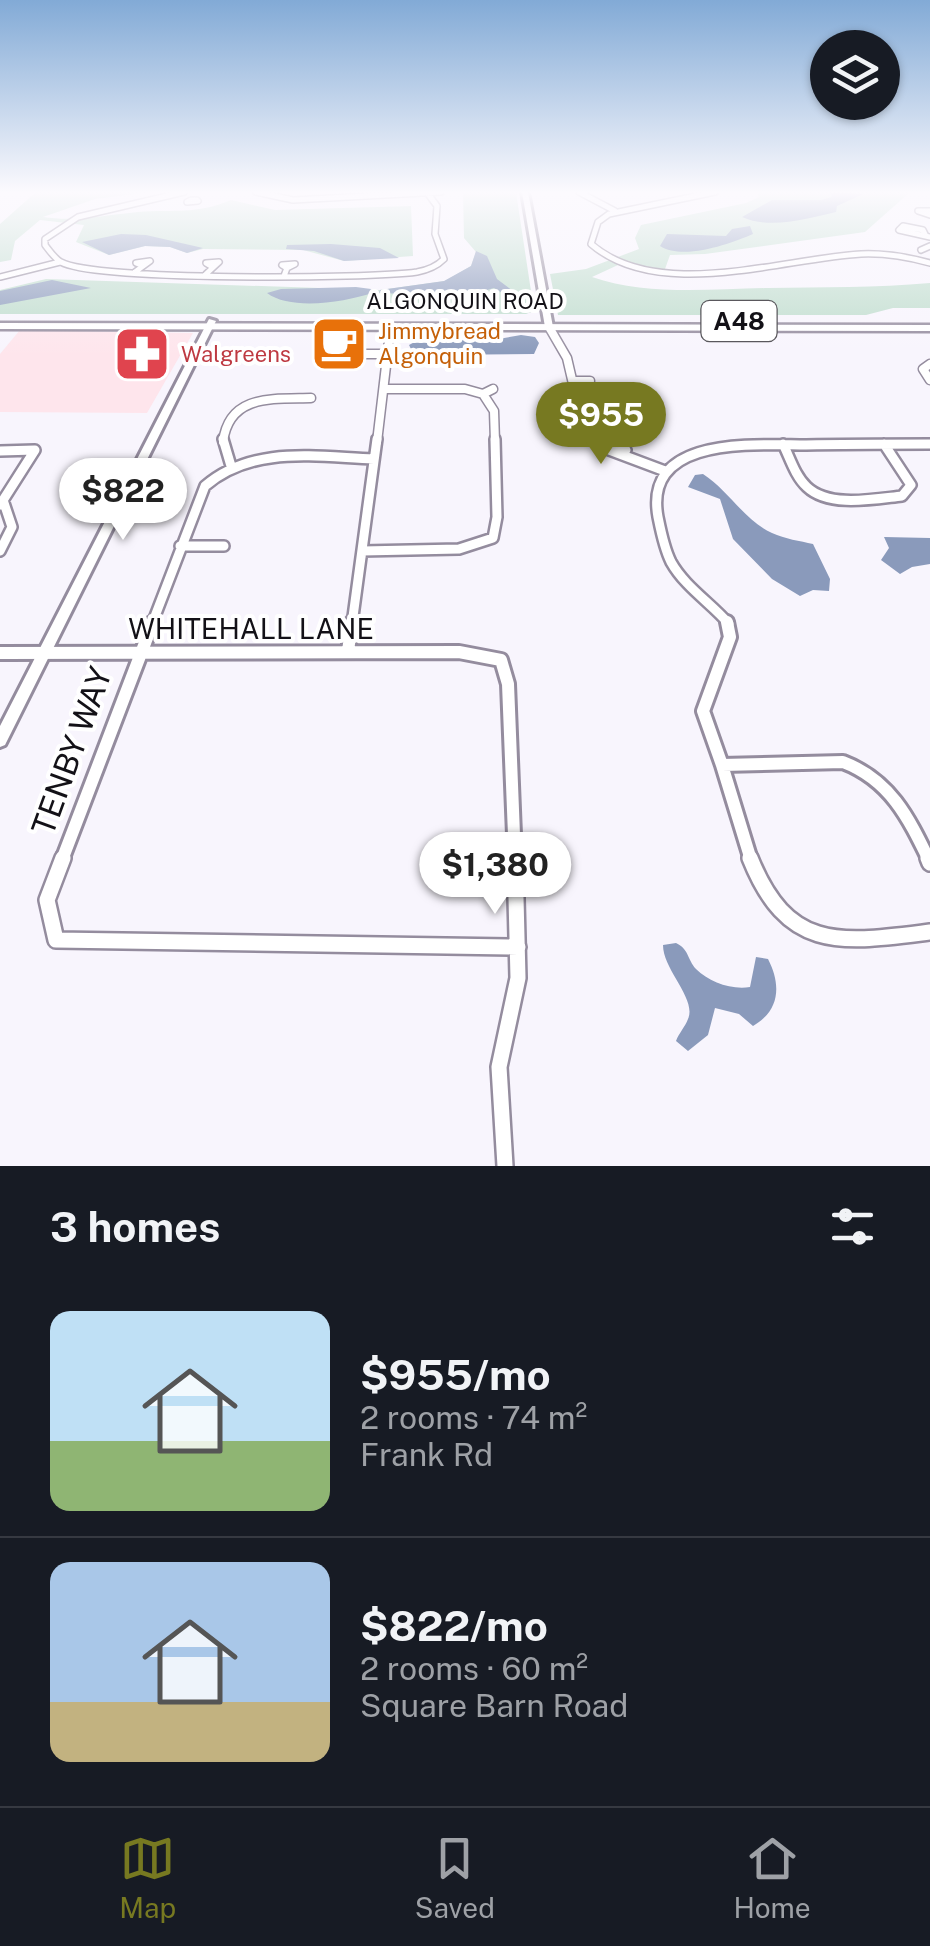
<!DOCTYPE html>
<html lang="en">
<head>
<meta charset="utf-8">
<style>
	:root { --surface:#171b24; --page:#242831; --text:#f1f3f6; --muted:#9ea1a6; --line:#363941; --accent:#777921 }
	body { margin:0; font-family:"Public Sans",sans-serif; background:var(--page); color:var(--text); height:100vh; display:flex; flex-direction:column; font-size:38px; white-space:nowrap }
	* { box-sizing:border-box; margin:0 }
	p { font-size:32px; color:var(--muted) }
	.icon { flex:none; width:55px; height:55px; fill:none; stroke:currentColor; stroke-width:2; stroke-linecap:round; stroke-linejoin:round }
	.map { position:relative; height:1166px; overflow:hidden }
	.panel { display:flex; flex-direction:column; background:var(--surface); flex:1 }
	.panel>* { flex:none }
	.buttons { position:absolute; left:810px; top:30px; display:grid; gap:20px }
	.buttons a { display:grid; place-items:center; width:90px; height:90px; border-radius:50%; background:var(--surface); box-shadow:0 2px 8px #0004; font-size:50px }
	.price { position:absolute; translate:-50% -85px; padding:0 22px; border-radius:35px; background:#fff; color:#222; font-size:32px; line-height:65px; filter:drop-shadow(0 2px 5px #0008) }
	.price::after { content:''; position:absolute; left:50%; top:60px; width:30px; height:22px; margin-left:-15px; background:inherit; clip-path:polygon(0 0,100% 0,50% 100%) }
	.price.selected { background:var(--accent); color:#fff }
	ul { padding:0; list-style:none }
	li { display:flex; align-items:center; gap:30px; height:250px; padding:0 50px }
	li+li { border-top:2px solid var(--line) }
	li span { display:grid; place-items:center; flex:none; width:280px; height:200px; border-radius:20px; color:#555 }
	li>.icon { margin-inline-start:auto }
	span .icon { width:120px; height:120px; fill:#fffc; stroke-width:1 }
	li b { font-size:42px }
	h2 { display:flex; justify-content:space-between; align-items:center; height:120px; padding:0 50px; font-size:42px }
	.menu { display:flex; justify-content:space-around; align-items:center; height:140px; border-top:2px solid var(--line); background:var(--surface); font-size:28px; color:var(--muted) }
	.menu a { display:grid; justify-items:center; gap:5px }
	.menu .selected { color:var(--accent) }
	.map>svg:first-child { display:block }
</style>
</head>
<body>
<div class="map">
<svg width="930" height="1166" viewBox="0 0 930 1166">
	<rect width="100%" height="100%" fill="#f8f5fd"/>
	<path fill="#fee5ec" d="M20 330 193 333 147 413 0 412V354Z"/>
	<path fill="#bfddcd" d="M36 192H150L95 199 43 217C75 222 106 215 138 212 175 209 195 215 231 200L275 210 411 206 413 256 344 261 303 250 203 249 187 253 170 247 145 246 109 255 76 242 84 225 40 220 15 241 11 260 0 262V224Z
		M463 192H516L534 311 526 314H0V290L46 279 380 290 445 281 471 266 476 252 464 238Z
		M757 192H910L865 232 705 254 670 255 665 269 618 265 592 277C646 296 711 289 768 288 822 287 876 288 930 283V308H893L866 315H558L550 274 586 269 639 249 635 238 641 225 746 203 759 197Z"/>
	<path fill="#8a9abb" d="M830 192 863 194 837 206 836 212C808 218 771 230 742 217L772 200H821L832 197Z
		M750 226 753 234C732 243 684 261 660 246L667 234 726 236 732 229Z
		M121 234 146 235 203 248 187 253 170 247 145 246 109 255 82 242Z
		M331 244 380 248 399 258 344 261 314 251 286 249 287 245Z
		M476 251 487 256 497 279 513 291 514 302 502 300 504 294 494 288 466 296 379 293 380 290 444 281 471 266Z
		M52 280 91 288 0 305V291Z
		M356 287 371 289 372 293C345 302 291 311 267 293L281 289Z
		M521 335 535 337 539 343 534 354 428 355 412 351 409 345 422 338 487 341Z
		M703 474C728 490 745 521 772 533 785 539 800 541 813 544L830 579 829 591 813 590 800 596 772 579 733 539 720 499 688 487 695 475Z
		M884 537 930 538V564L912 567 900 574 881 560 889 548Z
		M676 943C689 949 687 959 696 969 709 982 731 990 750 987L756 957 768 959C782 986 779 1011 753 1026L739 1014 715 1008 708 1035 688 1051 676 1041C679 1033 685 1027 688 1019 697 999 663 970 663 945Z"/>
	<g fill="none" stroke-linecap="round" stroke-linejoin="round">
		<g stroke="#948c9e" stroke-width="8">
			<path id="minor-far4" d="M184 192 78 217 45 239V245C49 250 55 259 61 262 94 281 369 279 417 272 428 270 436 267 444 259L435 234 437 206 428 194
				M256 192 293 200 441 192
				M579 192 615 211
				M715 192 609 214 598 222 591 244C658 302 780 259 861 254 884 253 908 257 930 263
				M191 200H197L198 201 187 202Z
				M930 211H918L930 215
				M926 236 923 230 903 226 899 230 930 237
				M921 250 930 246
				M295 264 287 268 282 265Z
				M135 272 150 261 136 263 141 265
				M206 274 219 262 206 263 211 266
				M284 276 287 268
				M0 277 60 262"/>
		</g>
		<g stroke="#948c9e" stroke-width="11">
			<path id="minor-far3" d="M549 327 567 358 584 431 598 442
				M364 354H389
				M930 364 923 369 930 380
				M573 381H590
				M385 389H465L483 394
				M493 389 483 394 494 411 495 442
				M581 420 614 442
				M223 442C229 394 273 399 311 398
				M377 442 390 332 385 327"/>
		</g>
		<g stroke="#948c9e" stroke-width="14">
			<path id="minor-far2" d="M223 439 231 466
				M595 439 609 450 665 471
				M610 439 626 450
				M783 444C790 458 795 476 807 487 829 508 874 499 902 496L911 485 884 444
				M0 451 35 450 0 505
				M180 546H224
				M0 551 12 527 3 500
				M362 551 459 549 493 538 497 517 495 439
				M152 624 205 486C253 445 316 457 374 459
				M352 624 377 439
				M729 624C711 603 685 587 671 562 664 548 661 532 658 517 643 435 755 445 806 445 847 444 889 444 930 444"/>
		</g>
		<g stroke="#948c9e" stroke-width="18">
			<path id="minor-far1" d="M348 651 352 622
				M0 653 459 652 501 660 508 684 515 860
				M722 765 703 711 730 637 727 622
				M62 860 153 622
				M751 860 722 765 843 762C890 780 908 817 929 860"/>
		</g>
		<g stroke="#948c9e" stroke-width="20">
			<path id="minor" d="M63 858 47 900 56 940 518 947
				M750 858C788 953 841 943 930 932
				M928 858 930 863
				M505 1166 499 1067 518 978 515 858"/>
		</g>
		<g stroke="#948c9e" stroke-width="6">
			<path id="tertiary" d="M522 192H528L553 327 549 329 545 327Z
				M209 319 216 321 5 745 0 747V726Z"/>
		</g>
		<g stroke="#948c9e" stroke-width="5">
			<path id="primary" d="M0 323 930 325V331L0 329Z"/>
		</g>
		<use href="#minor-far4" stroke="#fff" stroke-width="5"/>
		<use href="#minor-far3" stroke="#fff" stroke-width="8"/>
		<use href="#minor-far2" stroke="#fff" stroke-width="9"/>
		<use href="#minor-far1" stroke="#fff" stroke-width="12"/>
		<use href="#minor" stroke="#fff" stroke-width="15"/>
		<use href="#tertiary" fill="#fff" fill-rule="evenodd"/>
		<use href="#primary" fill="#fff" fill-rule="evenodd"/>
	</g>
	<linearGradient id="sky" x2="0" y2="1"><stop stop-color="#82aad6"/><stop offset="0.54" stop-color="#fcfafe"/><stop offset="1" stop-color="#fcfafe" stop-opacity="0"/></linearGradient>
	<rect width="930" height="356" fill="url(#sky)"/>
	<defs>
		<g id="cafe-square" transform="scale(2.875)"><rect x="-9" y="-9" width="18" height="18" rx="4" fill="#e8710a" stroke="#fff"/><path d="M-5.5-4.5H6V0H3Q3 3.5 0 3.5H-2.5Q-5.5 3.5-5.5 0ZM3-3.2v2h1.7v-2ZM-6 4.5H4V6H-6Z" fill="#fff"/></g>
		<g id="pharmacy-square" transform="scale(2.875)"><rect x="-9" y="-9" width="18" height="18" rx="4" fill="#e0444e" stroke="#fff"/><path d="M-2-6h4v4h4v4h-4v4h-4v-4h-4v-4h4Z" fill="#fff"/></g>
	</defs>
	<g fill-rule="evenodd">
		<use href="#cafe-square" x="339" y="344"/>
		<use href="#pharmacy-square" x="142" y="354"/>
	</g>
	<g text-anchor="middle" stroke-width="8" stroke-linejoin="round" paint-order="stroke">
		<g font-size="22" fill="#131117" stroke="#fff">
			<text x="465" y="309">ALGONQUIN ROAD</text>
		</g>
		<g font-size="22" fill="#c56008" stroke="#fff" text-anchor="start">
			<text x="378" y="339">Jimmybread<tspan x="378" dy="25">Algonquin</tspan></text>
		</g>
		<g font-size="22" fill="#be3a42" stroke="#fff" text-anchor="start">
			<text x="181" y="362">Walgreens</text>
		</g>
		<rect fill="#fff" stroke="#5a585d" stroke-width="2.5" x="701.5" y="301" width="75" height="40" rx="8"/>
		<g font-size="25" font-weight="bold" fill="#131117">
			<text x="739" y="330">A48</text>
		</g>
		<g font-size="28" fill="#131117" stroke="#fff">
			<text x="251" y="639">WHITEHALL LANE</text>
		</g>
		<g font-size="32" fill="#131117" stroke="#fff">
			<text transform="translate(72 751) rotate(-70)" y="11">TENBY WAY</text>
		</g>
	</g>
</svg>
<div class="buttons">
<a><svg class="icon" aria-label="layers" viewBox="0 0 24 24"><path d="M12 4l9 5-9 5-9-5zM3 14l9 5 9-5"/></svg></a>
</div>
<b class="price selected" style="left:601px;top:467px">$955</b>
<b class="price" style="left:123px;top:543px">$822</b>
<b class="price" style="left:495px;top:917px">$1,380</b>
</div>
<section class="panel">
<h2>3 homes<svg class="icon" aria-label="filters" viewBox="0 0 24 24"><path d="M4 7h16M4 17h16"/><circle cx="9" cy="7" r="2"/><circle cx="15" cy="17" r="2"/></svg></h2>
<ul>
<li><span style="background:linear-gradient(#bfe0f5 65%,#8fb573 0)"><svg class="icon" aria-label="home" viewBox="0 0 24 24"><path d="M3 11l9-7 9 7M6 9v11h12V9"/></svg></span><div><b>$955/mo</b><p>2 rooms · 74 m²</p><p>Frank Rd</p></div></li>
<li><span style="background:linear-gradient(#a9c7e8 70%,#c2b280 0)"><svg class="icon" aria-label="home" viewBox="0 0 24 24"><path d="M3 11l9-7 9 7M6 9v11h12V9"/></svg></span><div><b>$822/mo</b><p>2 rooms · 60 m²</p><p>Square Barn Road</p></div></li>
</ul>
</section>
<nav class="menu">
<a class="selected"><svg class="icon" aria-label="map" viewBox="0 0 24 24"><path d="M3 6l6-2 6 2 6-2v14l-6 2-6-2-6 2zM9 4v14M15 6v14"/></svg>Map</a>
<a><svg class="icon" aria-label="saved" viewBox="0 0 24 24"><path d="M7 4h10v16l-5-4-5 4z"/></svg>Saved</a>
<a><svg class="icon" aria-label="home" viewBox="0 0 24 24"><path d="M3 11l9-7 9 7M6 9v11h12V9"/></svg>Home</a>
</nav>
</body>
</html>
